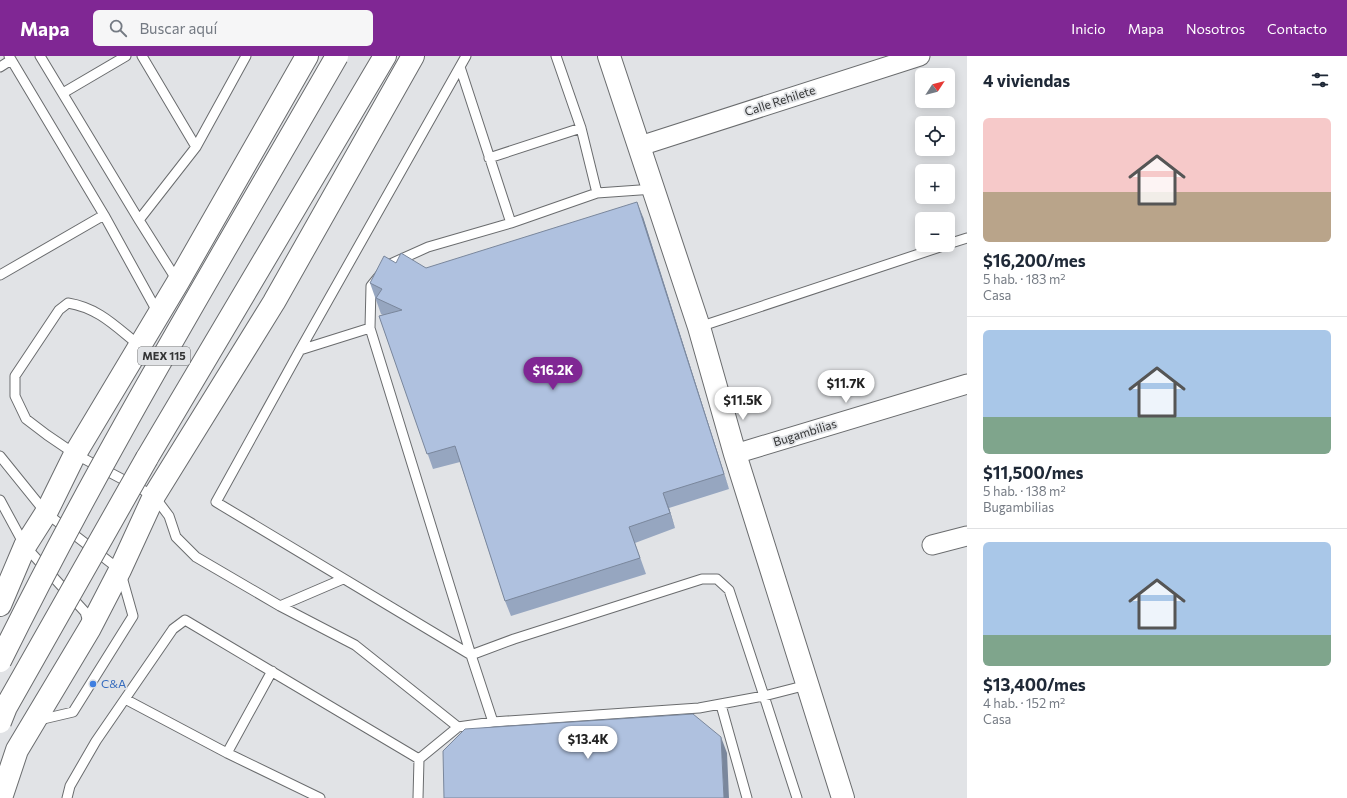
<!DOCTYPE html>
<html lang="es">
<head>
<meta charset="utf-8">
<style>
	:root { --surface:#fff; --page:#f6f6f7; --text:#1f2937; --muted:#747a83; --line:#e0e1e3; --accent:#802794 }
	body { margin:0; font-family:Commissioner,sans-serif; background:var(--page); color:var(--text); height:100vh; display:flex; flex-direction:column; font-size:15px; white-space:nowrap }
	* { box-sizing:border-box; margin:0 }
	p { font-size:13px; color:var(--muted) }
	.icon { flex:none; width:22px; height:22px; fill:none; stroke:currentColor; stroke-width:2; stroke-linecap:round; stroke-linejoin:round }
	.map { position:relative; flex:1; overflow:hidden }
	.drawer { display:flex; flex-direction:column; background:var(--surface); width:380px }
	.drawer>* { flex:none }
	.needle { width:26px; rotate:54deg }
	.tools { position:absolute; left:915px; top:12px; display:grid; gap:8px }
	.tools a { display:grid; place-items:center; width:40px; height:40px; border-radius:6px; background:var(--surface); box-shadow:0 2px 10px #0003; font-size:20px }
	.price { position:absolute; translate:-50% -34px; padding:0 9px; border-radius:14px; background:#fff; color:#222; font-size:13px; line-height:26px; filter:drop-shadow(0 1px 2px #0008) }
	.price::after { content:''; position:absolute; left:50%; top:24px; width:12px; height:9px; margin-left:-6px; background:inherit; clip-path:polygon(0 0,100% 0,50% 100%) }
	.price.on { background:var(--accent); color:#fff }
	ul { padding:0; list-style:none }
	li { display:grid; align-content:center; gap:8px; height:212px; padding:0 16px }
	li+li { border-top:1px solid var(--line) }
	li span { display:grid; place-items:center; height:124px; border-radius:6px; color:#555 }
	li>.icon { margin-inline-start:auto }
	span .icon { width:72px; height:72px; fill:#fffc; stroke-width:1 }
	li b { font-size:17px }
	h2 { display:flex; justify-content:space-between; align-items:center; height:48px; padding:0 16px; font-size:17px }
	header { display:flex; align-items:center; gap:24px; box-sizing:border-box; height:56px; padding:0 20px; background:var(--accent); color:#fff }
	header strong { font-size:19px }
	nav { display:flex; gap:22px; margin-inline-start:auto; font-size:14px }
	.search { width:280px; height:36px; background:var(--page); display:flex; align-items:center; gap:10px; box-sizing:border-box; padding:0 14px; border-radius:6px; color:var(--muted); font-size:15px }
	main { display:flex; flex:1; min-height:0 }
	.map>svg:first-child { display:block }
</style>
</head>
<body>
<header>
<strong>Mapa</strong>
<div class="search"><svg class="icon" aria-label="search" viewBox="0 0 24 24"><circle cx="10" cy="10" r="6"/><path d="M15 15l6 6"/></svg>Buscar aquí</div>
<nav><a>Inicio</a><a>Mapa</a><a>Nosotros</a><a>Contacto</a></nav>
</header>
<main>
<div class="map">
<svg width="967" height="742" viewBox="0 0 967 742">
	<rect width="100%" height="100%" fill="#e1e3e6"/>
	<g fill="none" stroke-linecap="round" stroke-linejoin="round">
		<g stroke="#6a6c6e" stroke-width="11">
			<path id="service" d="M9 0 104 159 158 257
				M40 0 139 164 178 226
				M142 0 196 91
				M0 11 11 4
				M460 11 511 167
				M63 37 126 0
				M489 102 581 72
				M597 137 654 133
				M139 164 196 91 246 0
				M948 188 967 182
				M0 219 104 159
				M699 271 946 189
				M370 272 371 230 388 209 428 191 511 167 597 137 581 72 556 0
				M140 290C116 271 99 252 68 247L59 254 15 320V340L26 363 47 379 75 398 154 440 169 460 176 481 196 501 280 550 355 589 458 671 493 666 699 652 764 640 797 742
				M300 294 466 0
				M0 400 46 457 120 514 133 560 73 656 39 664
				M0 444 25 490 85 556 89 569
				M280 550 343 523
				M125 643 227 697 320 742
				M721 649 747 742
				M493 666 471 599 216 446 300 294 370 272 471 599 514 583 702 523H717L729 534 764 640 807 629
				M227 697 272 615
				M67 742 70 730 96 685 173 573 185 564 419 703
				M418 742 419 703 458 671"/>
		</g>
		<g stroke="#6a6c6e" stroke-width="21">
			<path id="minor" d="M640 90 920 0
				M735 398 967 328
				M932 489 967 480"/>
		</g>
		<g stroke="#6a6c6e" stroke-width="24">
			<path id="tertiary" d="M609 0 699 271 735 398 843 742"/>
		</g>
		<g stroke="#6a6c6e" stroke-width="24">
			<path id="primary" d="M147 402 385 0"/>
		</g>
		<g stroke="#6a6c6e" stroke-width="24">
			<path id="trunk" d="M0 549 25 490 46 457 75 398 178 226 307 0
				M1 742 17 694 90 572 120 514 154 440 274 246 413 0"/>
		</g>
		<use href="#service" stroke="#fff" stroke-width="9"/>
		<use href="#minor" stroke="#fff" stroke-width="19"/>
		<use href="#tertiary" stroke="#fff" stroke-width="22"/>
		<use href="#primary" stroke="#fff" stroke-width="22"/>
		<use href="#trunk" stroke="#fff" stroke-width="22"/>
		<g stroke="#6a6c6e" stroke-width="24" stroke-linecap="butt">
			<path id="primary-bridge" d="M0 605C102 398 222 200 337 0
				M0 666 6 651 147 402"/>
		</g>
		<use href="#primary-bridge" stroke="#fff" stroke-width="22"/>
	</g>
	<path fill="#96a6c0" d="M643 161 729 433 669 452 675 472 635 487 646 518 511 560 505 545 460 406 433 413 379 260 383 259 381 258 370 227 396 207 426 212Z"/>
	<path fill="#7a879c" d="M637 146 643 161 729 433 724 418Z
		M663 437 669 452 675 472 670 457Z
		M721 681 727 697 729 742H724Z"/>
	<path fill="#afc1df" stroke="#7a879c" d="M637 146 724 418 663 437 670 457 629 471 640 502 505 545 455 390 427 398 379 260 402 254 376 242 382 233 370 227 384 200 396 207 401 197 426 212Z
		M693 658 721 681 724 742H444L443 695 465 673Z"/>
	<circle fill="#3f7fe0" stroke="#e1e3e6" stroke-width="1.5" cx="93" cy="628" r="4"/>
	<g text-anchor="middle" stroke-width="3.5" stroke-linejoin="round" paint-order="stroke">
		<rect fill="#e1e3e6" stroke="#67686a" stroke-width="1" x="138" y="291" width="52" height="18" rx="3"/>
		<g font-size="11" font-weight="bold" fill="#333435">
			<text x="164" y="304">MEX 115</text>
		</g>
		<g font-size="12" fill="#333435" stroke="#e1e3e6">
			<text transform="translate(780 45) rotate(-18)" y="4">Calle Rehilete</text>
			<text transform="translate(805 377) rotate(-17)" y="4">Bugambilias</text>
		</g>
		<g font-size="12" fill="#366cbe" stroke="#e1e3e6" text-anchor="start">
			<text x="101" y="632">C&amp;A</text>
		</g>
	</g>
</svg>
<div class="tools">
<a><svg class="needle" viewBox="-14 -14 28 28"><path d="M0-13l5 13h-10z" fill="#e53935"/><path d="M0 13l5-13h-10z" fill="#747a83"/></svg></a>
<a><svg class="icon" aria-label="locate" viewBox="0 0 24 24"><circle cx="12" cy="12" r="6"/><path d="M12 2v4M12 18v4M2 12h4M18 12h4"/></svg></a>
<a>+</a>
<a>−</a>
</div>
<b class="price on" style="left:553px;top:335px">$16.2K</b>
<b class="price" style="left:846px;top:348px">$11.7K</b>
<b class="price" style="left:743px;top:365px">$11.5K</b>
<b class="price" style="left:588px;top:704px">$13.4K</b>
</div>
<section class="drawer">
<h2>4 viviendas<svg class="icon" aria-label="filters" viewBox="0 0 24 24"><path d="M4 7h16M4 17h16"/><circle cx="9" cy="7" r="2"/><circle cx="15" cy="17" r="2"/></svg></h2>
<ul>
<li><span style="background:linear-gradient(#f6c9c9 60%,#b9a48a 0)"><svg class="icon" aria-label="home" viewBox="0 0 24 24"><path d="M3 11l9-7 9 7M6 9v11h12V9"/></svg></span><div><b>$16,200/mes</b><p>5 hab. · 183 m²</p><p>Casa</p></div></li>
<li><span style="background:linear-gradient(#a9c7e8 70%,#7fa58c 0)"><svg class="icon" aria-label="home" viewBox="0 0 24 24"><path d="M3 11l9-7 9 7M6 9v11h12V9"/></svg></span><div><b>$11,500/mes</b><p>5 hab. · 138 m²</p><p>Bugambilias</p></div></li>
<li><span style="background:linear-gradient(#a9c7e8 75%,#7fa58c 0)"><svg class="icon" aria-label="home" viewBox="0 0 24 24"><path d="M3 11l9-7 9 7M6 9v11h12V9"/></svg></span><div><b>$13,400/mes</b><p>4 hab. · 152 m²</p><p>Casa</p></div></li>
</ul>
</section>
</main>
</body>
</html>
